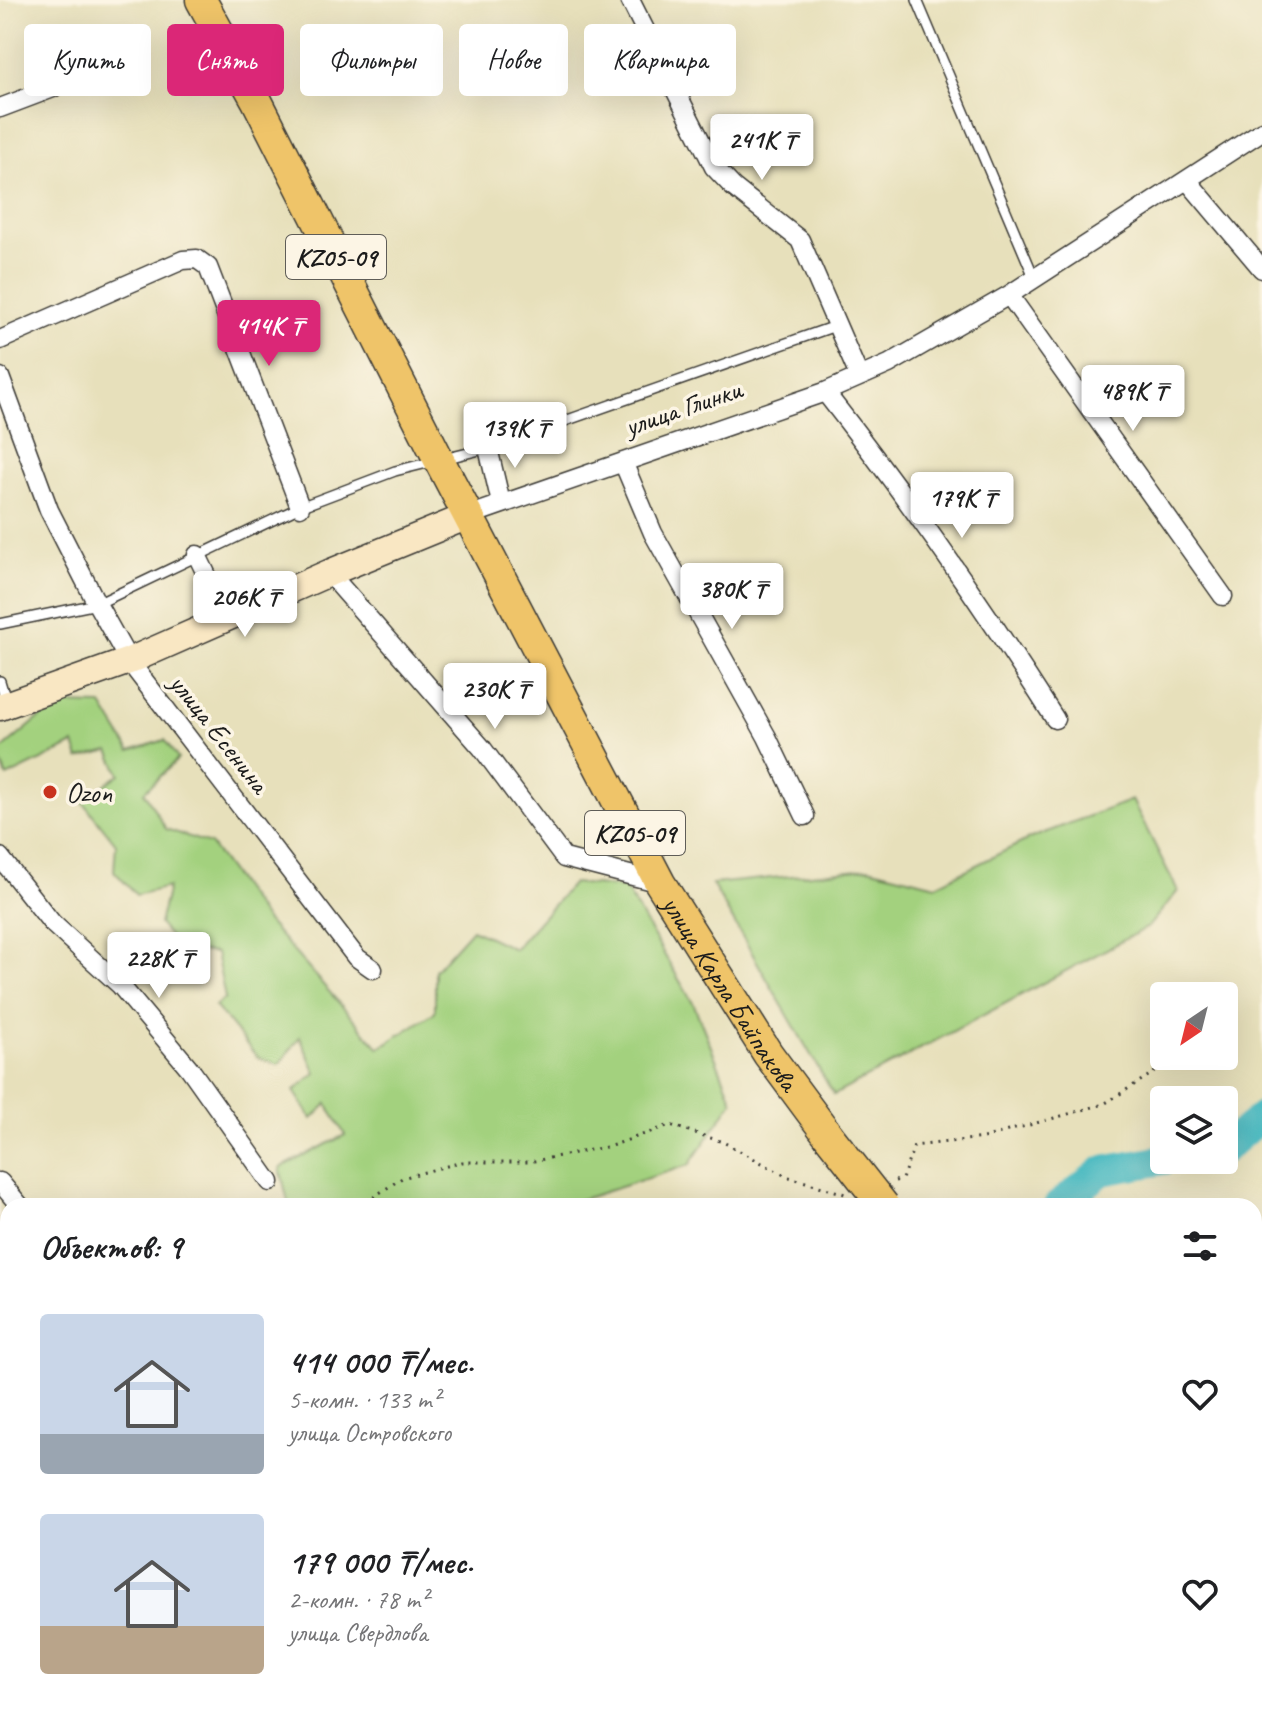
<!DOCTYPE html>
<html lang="ru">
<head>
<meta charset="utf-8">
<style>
	:root { --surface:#fff; --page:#f6f6f6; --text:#202124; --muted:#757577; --accent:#db2777 }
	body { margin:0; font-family:Caveat,sans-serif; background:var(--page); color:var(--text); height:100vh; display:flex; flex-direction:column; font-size:30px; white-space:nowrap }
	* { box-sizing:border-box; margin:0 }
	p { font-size:26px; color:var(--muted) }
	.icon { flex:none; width:44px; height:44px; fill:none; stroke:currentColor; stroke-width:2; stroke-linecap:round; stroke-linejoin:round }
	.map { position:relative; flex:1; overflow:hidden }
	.sheet { position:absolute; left:0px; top:1198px; width:1262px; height:514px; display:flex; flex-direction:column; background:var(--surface); border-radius:24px 24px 0 0; box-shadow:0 8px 32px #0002 }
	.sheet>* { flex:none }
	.top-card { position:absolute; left:24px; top:24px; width:800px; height:72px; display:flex; gap:16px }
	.needle { width:52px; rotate:215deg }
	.tools { position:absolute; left:1150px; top:982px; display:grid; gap:16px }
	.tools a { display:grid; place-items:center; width:88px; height:88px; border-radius:8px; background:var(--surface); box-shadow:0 8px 32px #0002; font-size:40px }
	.price { position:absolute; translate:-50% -68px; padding:0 18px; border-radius:8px; background:#fff; color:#222; font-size:26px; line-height:52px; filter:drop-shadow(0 2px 4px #0008) }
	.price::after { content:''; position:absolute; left:50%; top:48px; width:24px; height:18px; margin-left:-12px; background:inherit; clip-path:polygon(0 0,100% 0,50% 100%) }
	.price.current { background:var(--accent); color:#fff }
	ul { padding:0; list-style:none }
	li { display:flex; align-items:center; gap:24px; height:200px; padding:0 40px }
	li span { display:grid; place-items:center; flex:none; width:224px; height:160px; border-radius:8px; color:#555 }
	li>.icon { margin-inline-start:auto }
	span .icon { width:96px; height:96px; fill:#fffc; stroke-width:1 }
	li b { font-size:34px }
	h2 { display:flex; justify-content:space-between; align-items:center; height:96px; padding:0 40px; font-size:34px }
	.chip { padding:0 28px; border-radius:8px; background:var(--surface); box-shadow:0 8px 32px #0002; font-size:28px; line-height:72px }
	.chip.current { background:var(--accent); color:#fff }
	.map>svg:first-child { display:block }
</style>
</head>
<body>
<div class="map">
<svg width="1262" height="1711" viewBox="0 0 1262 1711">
	<rect width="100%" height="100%" fill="#fcf5e5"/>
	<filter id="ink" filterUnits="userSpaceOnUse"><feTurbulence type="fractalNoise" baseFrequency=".0125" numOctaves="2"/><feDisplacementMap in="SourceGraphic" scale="16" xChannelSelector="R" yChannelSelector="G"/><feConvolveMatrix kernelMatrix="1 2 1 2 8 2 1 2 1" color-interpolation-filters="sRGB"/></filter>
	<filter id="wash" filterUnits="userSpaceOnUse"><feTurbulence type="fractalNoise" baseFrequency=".006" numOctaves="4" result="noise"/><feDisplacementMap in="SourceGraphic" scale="32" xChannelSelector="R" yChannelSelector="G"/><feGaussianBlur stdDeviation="1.8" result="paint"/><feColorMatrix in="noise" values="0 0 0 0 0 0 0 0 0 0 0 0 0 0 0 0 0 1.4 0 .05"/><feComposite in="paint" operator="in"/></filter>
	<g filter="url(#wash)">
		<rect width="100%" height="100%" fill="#e7e0bb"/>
		<path fill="#a3d17e" stroke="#60764d" stroke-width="2" d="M56 704 102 705 130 751 165 740 178 759 144 792 166 829 210 844 264 918 379 1048 435 1012V970L472 929 514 949 573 883 625 888 694 1005 733 1101 689 1165 561 1206H289L280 1168 345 1135 327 1104 312 1119 294 1091 316 1073 300 1037 279 1065 257 1057 215 1006 225 998 216 953 180 949 159 924 168 887 136 895 114 871 116 844 82 801 120 774 109 751 79 759 74 744 7 777 0 761V751Z
			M1132 800 1178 891 1148 927 834 1095 712 884 869 868 936 885 1031 838Z"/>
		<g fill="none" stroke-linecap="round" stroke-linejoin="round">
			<path stroke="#4bbac1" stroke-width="30" d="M1224 1149 1262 1116
				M1058 1206 1102 1171 1164 1160
				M66 1711 84 1704"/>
		</g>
	</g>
	<g filter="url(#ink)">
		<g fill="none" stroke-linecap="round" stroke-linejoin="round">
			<g stroke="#3a3934" stroke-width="12">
				<path id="lane" d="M917 0 1034 277
					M0 624 97 604 300 507 395 471 488 448 838 325
					M0 681 6 701
					M599 1704 605 1711
					M1012 1704 1020 1711
					M147 1711 156 1704
					M623 1711 632 1704"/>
			</g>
			<g stroke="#3a3934" stroke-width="21">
				<path id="street" d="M630 0 714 167 733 187 800 240 859 376
					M0 108 53 88
					M1187 180 1262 269
					M1009 295 1223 596
					M0 340 183 260 197 259 208 267 300 507
					M0 377 49 510 97 604 129 661 356 957 373 969
					M825 392C908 498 983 606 1055 719
					M488 448 501 503
					M623 462 653 533 767 737 805 816
					M468 516 825 392 889 364 1009 295 1262 131
					M197 555 228 619
					M329 573 482 748 564 858 660 883
					M0 857 52 923 120 985 190 1069 270 1182
					M0 1182 20 1206
					M0 1359 8 1356"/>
			</g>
			<g stroke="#3a3934" stroke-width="29">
				<path id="secondary" d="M0 707 129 661 329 573 468 516
					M1254 1688 1262 1680
					M1231 1711 1238 1704"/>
			</g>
			<g stroke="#3a3934" stroke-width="33">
				<g id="primary">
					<path id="s1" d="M201 0 257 101 439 460 660 883 768 1054 828 1135"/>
					<path d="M1254 1636 1262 1643"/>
				</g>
			</g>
			<path stroke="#3a3934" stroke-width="3" stroke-dasharray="2 6" stroke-linecap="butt" d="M895 1181 902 1179 914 1146 983 1138 1104 1104 1180 1056
				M360 1206 402 1178 462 1162H529L611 1146 670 1125 723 1142 786 1176 845 1194
				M0 1539 8 1534
				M746 1711 755 1704
				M773 1711 780 1704
				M794 1711 803 1704"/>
			<use href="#lane" stroke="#fff" stroke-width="9"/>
			<use href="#street" stroke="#fff" stroke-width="18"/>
			<use href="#secondary" stroke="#f9e7c3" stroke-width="26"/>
			<use href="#primary" stroke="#efc469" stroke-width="30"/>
			<g stroke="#3a3934" stroke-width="33" stroke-linecap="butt">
				<path id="primary-bridge" d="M828 1135 884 1206"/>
			</g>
			<use href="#primary-bridge" stroke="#efc469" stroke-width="30"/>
		</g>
	</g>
	<circle fill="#c8321e" stroke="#fcf5e5" stroke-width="3" cx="50" cy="792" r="8"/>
	<g text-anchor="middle" stroke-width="7" stroke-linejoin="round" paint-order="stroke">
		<g fill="#fcf5e5" stroke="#5f5d58" stroke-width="2">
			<rect x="286" y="235" width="100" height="44" rx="6"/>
			<rect x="585" y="811" width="100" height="44" rx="6"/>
		</g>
		<g font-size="26" font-weight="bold" fill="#1c1c1c">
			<text x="336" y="266">KZ05-09</text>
			<text x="635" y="842">KZ05-09</text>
		</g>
		<g font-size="28" fill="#1c1c1c" stroke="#fcf5e5">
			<text transform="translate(683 407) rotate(-19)" y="10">улица Глинки</text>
			<text transform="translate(220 733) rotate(52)" y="10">улица Есенина</text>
			<text dy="10" stroke="none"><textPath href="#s1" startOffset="1126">улица Карла Байпакова</textPath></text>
		</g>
		<g font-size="28" fill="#1c1c1c" stroke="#fcf5e5" text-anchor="start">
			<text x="66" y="802">Ozon</text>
		</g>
	</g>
</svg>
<div class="tools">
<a><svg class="needle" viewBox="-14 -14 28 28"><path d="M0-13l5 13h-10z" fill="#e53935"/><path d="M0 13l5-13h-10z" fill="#757577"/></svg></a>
<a><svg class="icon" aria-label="layers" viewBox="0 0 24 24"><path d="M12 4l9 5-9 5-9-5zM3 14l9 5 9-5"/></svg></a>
</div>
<b class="price" style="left:762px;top:182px">241K ₸</b>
<b class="price current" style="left:269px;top:368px">414K ₸</b>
<b class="price" style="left:1133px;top:433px">489K ₸</b>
<b class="price" style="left:515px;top:470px">139K ₸</b>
<b class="price" style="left:962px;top:540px">179K ₸</b>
<b class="price" style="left:732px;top:631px">380K ₸</b>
<b class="price" style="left:245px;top:639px">206K ₸</b>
<b class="price" style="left:495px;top:731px">230K ₸</b>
<b class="price" style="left:159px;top:1000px">228K ₸</b>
<div class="top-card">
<a class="chip">Купить</a>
<a class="chip current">Снять</a>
<a class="chip">Фильтры</a>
<a class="chip">Новое</a>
<a class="chip">Квартира</a>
</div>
<section class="sheet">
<h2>Объектов: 9<svg class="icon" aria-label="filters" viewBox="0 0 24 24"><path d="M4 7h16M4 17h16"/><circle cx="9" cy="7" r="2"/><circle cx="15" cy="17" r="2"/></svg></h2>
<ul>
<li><span style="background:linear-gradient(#c9d6e8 75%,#9aa5b1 0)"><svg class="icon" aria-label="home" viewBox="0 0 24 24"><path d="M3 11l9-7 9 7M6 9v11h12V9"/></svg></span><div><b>414 000 ₸/мес.</b><p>5-комн. · 133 m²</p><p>улица Островского</p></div><svg class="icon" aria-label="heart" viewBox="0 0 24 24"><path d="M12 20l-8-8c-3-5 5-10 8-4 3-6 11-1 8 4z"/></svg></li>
<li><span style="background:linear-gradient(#c9d6e8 70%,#b9a48a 0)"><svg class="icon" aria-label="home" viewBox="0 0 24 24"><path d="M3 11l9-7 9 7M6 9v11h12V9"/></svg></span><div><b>179 000 ₸/мес.</b><p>2-комн. · 78 m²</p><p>улица Свердлова</p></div><svg class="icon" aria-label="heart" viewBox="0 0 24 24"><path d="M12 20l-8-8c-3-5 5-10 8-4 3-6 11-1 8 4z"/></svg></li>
</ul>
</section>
</div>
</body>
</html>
